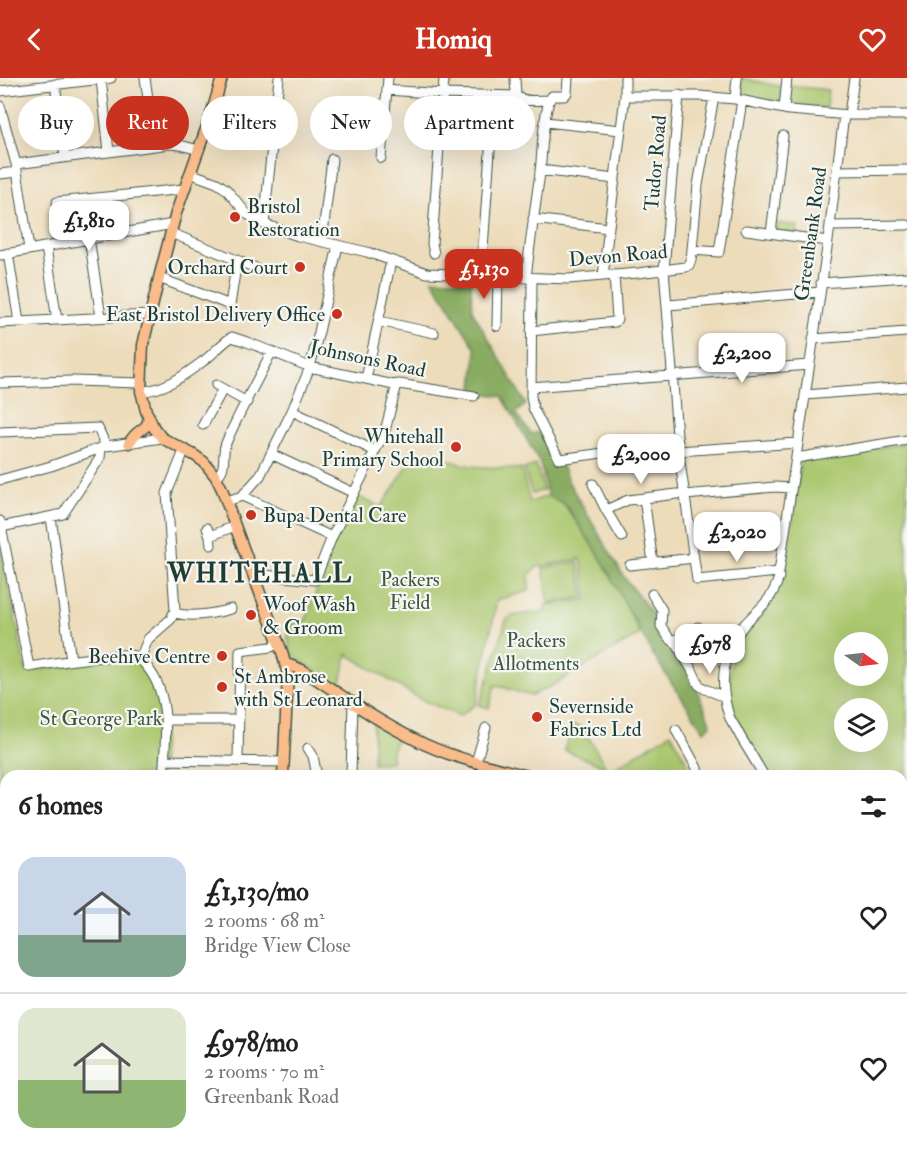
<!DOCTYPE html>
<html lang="en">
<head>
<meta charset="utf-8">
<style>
	:root { --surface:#fff; --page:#f6f6f6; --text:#222; --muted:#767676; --line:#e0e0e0; --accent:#c8321e }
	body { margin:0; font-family:"IM FELL Double Pica",serif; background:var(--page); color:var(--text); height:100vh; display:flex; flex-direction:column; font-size:22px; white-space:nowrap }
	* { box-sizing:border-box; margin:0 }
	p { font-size:20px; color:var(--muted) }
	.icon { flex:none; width:33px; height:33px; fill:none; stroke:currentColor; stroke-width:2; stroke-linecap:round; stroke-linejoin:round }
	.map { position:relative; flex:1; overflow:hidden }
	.details { position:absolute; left:0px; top:692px; width:908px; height:386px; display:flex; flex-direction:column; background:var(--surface); border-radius:18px 18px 0 0; box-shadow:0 6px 24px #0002 }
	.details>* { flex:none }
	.banner { position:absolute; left:18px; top:18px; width:600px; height:54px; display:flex; gap:12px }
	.needle { width:39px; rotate:104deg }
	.fabs { position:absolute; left:834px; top:554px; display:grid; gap:12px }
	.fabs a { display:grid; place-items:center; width:54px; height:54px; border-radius:50%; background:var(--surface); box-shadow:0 6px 24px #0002; font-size:30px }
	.price { position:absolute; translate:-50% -51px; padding:0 14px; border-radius:12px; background:#fff; color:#222; font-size:20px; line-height:39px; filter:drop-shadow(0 2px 3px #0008) }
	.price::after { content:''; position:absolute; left:50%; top:36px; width:18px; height:14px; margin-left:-9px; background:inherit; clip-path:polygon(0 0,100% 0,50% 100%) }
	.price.current { background:var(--accent); color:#fff }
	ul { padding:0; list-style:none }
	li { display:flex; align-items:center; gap:18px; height:150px; padding:0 18px }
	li+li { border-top:2px solid var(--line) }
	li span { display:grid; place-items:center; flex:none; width:168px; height:120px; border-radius:18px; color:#555 }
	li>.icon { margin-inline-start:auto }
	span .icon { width:72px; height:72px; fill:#fffc; stroke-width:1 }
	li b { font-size:26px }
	h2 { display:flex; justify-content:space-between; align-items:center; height:72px; padding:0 18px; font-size:26px }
	.chip { padding:0 21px; border-radius:27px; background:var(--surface); box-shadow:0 6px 24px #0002; font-size:21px; line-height:54px }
	.chip.current { background:var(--accent); color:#fff }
	header { display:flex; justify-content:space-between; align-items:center; height:78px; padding:0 18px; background:var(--accent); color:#fff; font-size:27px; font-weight:800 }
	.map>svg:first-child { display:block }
</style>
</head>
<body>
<header><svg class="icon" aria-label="back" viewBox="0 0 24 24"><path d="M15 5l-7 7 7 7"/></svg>Homiq<svg class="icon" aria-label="heart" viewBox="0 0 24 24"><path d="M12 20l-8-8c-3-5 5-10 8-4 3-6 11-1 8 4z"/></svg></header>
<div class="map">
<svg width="907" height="1076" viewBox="0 0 907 1076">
	<rect width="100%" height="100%" fill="#f6f6f2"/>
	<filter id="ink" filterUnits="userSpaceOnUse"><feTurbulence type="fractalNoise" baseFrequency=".0167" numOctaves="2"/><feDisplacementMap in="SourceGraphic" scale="12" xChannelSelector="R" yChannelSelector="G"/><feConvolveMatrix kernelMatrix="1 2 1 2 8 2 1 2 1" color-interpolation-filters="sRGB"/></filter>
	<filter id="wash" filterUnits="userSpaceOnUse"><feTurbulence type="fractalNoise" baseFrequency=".008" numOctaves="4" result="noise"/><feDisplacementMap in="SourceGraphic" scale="24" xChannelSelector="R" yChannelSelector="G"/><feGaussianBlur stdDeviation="1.35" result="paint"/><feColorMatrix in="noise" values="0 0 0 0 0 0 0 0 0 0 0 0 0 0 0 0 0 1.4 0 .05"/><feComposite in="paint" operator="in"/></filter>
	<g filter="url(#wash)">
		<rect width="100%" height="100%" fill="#eddcba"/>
		<path fill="#acc86f" stroke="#668252" stroke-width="1.5" fill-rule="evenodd" d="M742 0 782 9 780 25 740 17Z
			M790 8 828 12 826 30 788 26Z
			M776 145 798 148 797 157 776 152Z
			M907 365V742L902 745V698L768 697 734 637 729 613 730 596 732 580 741 561 749 550 766 532 775 520 784 497 801 382ZM844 564H878V597H844ZM844 630H878V663H844Z
			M420 375 470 388 517 391 521 390 530 424 548 418 564 426 599 477 613 502 640 556 555 606 531 618 495 607 489 630 479 627 490 596 506 542 512 538 546 533 545 527 587 521 581 481 537 489 529 497V513L497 522 476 626 460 638 420 621 347 576 340 609 291 576C287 560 283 543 306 542L333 466 358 419 381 429 411 383 419 382Z
			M536 387 544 412 532 416 524 391Z
			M0 466 26 593C47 590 69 587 90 584 102 582 116 578 128 580 152 585 163 630 163 651 163 666 161 682 160 697L6 698V959L0 960Z
			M578 484 584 519 549 525 543 490Z
			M373 644 397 659 392 674 391 684 373 685Z
			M573 647 583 650 605 687V689L564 672Z
			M671 655 689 688 691 697H658L609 693Z
			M902 793H907V875L902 894Z"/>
		<path fill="#89ac62" stroke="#54744b" stroke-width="1.5" d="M432 201 471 203 472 232 526 326 516 335 531 356 539 354 563 390 569 405 624 499 649 531 696 609 711 647 704 653 655 580 599 477 565 426 548 418 540 385 502 318 473 314 476 271Z
			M907 871V957H902V893Z"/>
		<path fill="#3dadb8" stroke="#2e7576" stroke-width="1.5" d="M6 764V848L0 841V767Z"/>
	</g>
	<g filter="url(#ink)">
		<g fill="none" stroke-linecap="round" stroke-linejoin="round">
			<g stroke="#3e5548" stroke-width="11">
				<path id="minor" d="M145 0 151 41
					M515 0 516 18
					M101 1 109 74
					M55 6 65 79
					M387 12 443 16 516 18C524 25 539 22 549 22
					M0 13 111 0
					M679 17 664 191 678 370 697 502 779 494 828 163 844 37
					M625 18H699L735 21 789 32 849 37H907
					M735 21 737 0
					M0 28 16 86 29 171
					M784 31 787 0
					M849 37 854 0
					M545 44 621 52
					M381 80 388 0
					M16 86 170 66 180 67 199 72
					M540 92 615 101
					M837 93 907 92
					M190 95 217 105 226 111 247 136 264 146 298 158 367 174 427 195 568 201 638 195 686 189 689 187 691 182 698 107 714 19
					M0 96 17 94
					M533 141 608 150
					M264 146 279 0
					M830 148 907 147
					M746 152 828 163
					M171 155 256 190
					M771 155 783 58
					M89 160 101 239
					M322 163 332 81
					M64 165 57 124 184 111
					M46 169 57 242
					M692 172 719 174 742 22
					M8 175 19 244
					M434 175 432 166 444 0
					M0 177 173 146
					M481 198 494 18
					M603 198 625 18V0
					M159 200 230 227 237 182
					M526 200C530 165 535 130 540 95 542 78 543 29 552 18H564L567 15 568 0
					M532 200 531 318 533 330 559 381C599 376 638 368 678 370
					M821 205 907 199
					M668 227 820 214
					M379 243 434 255
					M0 245 149 237
					M497 248 498 198
					M531 253 615 244 617 241 614 197
					M813 261 907 254
					M366 301 391 183
					M0 305 72 303 140 305
					M216 307 247 324
					M531 309 809 287
					M141 313C165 313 187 295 206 281 215 274 222 265 232 259L247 264 310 289 394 307 399 306 474 318
					M805 317 907 309
					M292 333 375 373
					M203 347 223 311
					M0 354 98 350 106 368
					M678 373 798 365
					M271 376 354 415
					M796 380 907 362
					M216 399C228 391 221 376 226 365 239 334 257 303 272 273
					M0 402 51 388 106 368 162 360
					M593 406 606 432 622 459
					M685 417 775 409 791 410
					M242 418 260 398 292 333 310 289 319 254 338 167
					M644 420 653 485
					M227 423 242 418 332 459
					M606 432 628 422 685 415
					M51 439 71 582
					M0 443 29 589C53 585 78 581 102 579 111 578 121 576 130 577 138 578 143 584 148 590 171 619 166 663 163 698
					M1 449 63 436 100 380 101 370
					M207 450 210 458 211 467
					M210 458 235 448
					M691 459 785 453
					M630 487 694 480
					M254 500 263 497 315 502 332 459 385 353 396 310 394 307
					M652 516 662 532 661 548 669 560 676 565 692 592 699 607 705 611 725 619
					M174 535C193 540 213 536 231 531
					M673 563 698 549
					M140 581 148 561 171 541 175 532 167 415 184 373
					M165 642H239
					M676 652 697 690 698 698
					M308 670 313 678 317 698
					M164 682 284 684
					M238 683 240 573 271 569 279 565
					M476 684 486 650
					M351 698 353 625
					M764 698C756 684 748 671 740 658 737 651 732 645 729 638 719 607 722 572 744 547 760 529 771 525 779 499
					M902 790 907 789
					M902 939 907 941
					M0 986 6 984
					M902 1041 907 1042
					M0 1047 6 1019
					M168 1071 170 1076
					M292 1071 293 1076
					M64 1076V1071
					M121 1076 124 1071
					M143 1076 145 1071
					M196 1076 199 1071
					M686 1076 690 1071
					M756 1076V1071"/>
			</g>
			<g stroke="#3e5548" stroke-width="13">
				<path id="major" d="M222 0 211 37 176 135 159 200 143 267 141 313 146 333 154 350 162 360 194 377 204 384 216 399 222 411 235 448 282 574 288 597 283 698
					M129 365C131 362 133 359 135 357 143 349 148 351 149 338
					M286 586 295 589 304 593C340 616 375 642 414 661 450 680 490 688 528 698
					M902 751 907 749
					M352 1071V1076"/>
			</g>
			<use href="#minor" stroke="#fff" stroke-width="9"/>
			<use href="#major" stroke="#f9bc8a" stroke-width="10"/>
		</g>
	</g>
	<g fill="#c8321e" stroke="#f6f6f2" stroke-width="2">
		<circle cx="235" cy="139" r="6"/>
		<circle cx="300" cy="189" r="6"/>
		<circle cx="337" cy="236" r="6"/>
		<circle cx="456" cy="369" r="6"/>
		<circle cx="251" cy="437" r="6"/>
		<circle cx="251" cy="537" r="6"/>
		<circle cx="222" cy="578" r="6"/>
		<circle cx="222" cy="609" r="6"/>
		<circle cx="537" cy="639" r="6"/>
	</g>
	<g text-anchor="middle" stroke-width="4.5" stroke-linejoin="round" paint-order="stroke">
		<g font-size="20" fill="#1f3d34" stroke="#f6f6f2">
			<text transform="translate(655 85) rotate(-85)" y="7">Tudor Road</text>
			<text transform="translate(810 156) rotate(-82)" y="7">Greenbank Road</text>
			<text transform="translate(618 177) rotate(-5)" y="7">Devon Road</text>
			<text transform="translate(368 280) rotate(12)" y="7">Johnsons Road</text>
		</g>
		<g font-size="20" fill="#1f3d34" stroke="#f6f6f2" text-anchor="start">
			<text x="247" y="135">Bristol<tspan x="247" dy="23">Restoration</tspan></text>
			<text x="288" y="196" text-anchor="end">Orchard Court</text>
			<text x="325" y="243" text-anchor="end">East Bristol Delivery Office</text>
			<text x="444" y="365" text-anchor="end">Whitehall<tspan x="444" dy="23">Primary School</tspan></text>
			<text x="263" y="444">Bupa Dental Care</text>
			<text x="263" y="533">Woof Wash<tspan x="263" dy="23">&amp; Groom</tspan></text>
			<text x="210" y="585" text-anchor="end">Beehive Centre</text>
			<text x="234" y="605">St Ambrose<tspan x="234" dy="23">with St Leonard</tspan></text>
			<text x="549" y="635">Severnside<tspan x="549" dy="23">Fabrics Ltd</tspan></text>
		</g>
		<g font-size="20" fill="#3b5940" stroke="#f6f6f2">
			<text x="410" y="508">Packers<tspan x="410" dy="23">Field</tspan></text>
			<text x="536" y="569">Packers<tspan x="536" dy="23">Allotments</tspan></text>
			<text x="101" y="647">St George Park</text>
		</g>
		<g font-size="26" font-weight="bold" letter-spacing="1.5" fill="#1f3d34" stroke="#f6f6f2">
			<text x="260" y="504">WHITEHALL</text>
		</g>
	</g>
</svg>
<div class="fabs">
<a><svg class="needle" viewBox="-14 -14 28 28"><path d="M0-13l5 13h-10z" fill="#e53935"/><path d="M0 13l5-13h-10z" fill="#767676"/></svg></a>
<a><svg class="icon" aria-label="layers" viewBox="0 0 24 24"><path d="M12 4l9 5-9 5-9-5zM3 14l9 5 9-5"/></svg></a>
</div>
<b class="price" style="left:89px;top:174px">£1,810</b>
<b class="price current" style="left:484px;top:222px">£1,130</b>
<b class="price" style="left:742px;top:306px">£2,200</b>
<b class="price" style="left:641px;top:407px">£2,000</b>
<b class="price" style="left:737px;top:485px">£2,020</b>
<b class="price" style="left:710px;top:597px">£978</b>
<div class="banner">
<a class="chip">Buy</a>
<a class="chip current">Rent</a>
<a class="chip">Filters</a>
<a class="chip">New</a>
<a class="chip">Apartment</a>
</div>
<section class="details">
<h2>6 homes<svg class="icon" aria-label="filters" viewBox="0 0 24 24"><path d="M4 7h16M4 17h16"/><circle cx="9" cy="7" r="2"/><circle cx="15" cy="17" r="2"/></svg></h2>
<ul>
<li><span style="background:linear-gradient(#c9d6e8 65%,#7fa58c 0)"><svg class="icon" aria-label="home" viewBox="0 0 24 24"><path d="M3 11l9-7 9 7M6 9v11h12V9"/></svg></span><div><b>£1,130/mo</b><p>2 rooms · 68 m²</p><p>Bridge View Close</p></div><svg class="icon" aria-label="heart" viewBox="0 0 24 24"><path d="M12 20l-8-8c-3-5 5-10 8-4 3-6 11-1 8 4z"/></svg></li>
<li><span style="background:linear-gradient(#dfe7d0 60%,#8fb573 0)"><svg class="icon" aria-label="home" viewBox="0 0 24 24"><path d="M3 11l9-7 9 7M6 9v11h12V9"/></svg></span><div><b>£978/mo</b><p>2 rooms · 70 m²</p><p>Greenbank Road</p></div><svg class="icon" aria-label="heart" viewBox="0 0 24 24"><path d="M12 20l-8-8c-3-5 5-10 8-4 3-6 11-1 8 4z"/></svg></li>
</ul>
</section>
</div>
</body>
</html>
